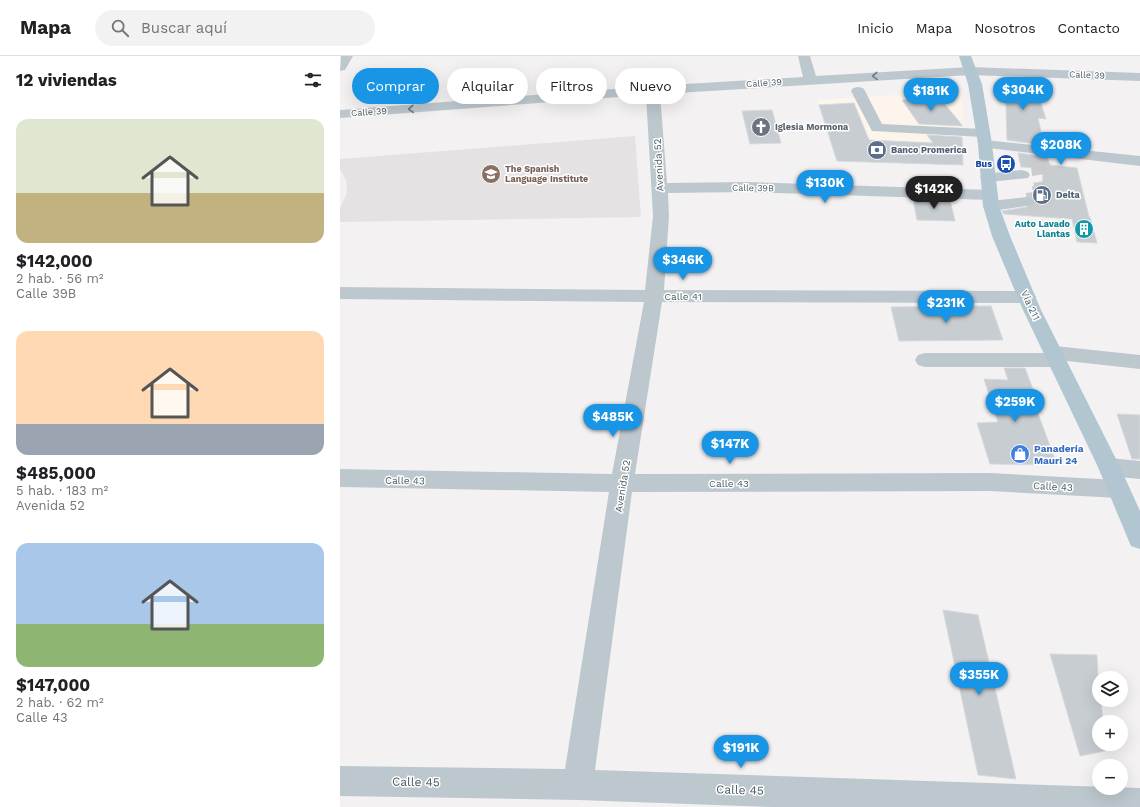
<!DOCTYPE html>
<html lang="es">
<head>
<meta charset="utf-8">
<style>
	:root { --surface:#fff; --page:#f2f2f2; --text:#202124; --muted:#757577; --line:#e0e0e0; --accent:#1995e6 }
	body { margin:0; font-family:"Work Sans",sans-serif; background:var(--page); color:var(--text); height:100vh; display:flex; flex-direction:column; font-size:15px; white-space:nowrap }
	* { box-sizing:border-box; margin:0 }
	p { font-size:13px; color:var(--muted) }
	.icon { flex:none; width:22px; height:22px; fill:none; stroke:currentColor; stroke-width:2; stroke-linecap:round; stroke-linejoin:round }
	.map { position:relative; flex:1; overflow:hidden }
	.side { display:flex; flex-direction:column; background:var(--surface); width:340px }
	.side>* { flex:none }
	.guide { position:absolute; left:12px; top:12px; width:380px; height:36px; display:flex; gap:8px }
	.tools { position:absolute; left:752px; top:615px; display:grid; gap:8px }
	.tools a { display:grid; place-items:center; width:36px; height:36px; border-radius:50%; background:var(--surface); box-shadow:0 4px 16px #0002; font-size:20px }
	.price { position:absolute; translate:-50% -34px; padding:0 9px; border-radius:14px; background:var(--accent); color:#fff; font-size:13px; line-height:26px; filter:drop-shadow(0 1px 2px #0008) }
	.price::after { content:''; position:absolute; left:50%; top:24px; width:12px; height:9px; margin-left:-6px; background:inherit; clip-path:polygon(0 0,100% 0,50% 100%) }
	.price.current { background:#222; color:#fff }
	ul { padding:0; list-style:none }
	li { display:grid; align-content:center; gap:8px; height:212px; padding:0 16px }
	li span { display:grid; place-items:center; height:124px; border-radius:12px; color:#555 }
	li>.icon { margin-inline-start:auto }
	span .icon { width:72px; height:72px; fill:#fffc; stroke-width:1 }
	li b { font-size:17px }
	h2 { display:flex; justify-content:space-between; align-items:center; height:48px; padding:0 16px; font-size:17px }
	.pill { padding:0 14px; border-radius:18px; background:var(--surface); box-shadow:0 4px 16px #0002; font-size:14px; line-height:36px }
	.pill.current { background:var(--accent); color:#fff }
	header { display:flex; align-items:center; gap:24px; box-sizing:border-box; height:56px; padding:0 20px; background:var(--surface); border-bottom:1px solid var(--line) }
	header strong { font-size:19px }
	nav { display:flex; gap:22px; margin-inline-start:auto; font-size:14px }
	.search { width:280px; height:36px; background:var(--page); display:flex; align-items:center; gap:10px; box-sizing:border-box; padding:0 14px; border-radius:22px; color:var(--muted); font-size:15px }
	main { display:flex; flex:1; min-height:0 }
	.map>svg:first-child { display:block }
</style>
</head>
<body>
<header>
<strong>Mapa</strong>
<div class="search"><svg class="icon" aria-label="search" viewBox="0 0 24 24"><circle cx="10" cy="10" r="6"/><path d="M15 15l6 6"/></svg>Buscar aquí</div>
<nav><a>Inicio</a><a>Mapa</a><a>Nosotros</a><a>Contacto</a></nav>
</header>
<main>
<section class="side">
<h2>12 viviendas<svg class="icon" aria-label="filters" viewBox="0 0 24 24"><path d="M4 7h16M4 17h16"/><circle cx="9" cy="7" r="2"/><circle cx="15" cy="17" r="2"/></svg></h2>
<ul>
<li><span style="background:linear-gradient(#dfe7d0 60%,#c2b280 0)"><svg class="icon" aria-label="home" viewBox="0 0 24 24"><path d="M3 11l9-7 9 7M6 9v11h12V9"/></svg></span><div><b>$142,000</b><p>2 hab. · 56 m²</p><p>Calle 39B</p></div></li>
<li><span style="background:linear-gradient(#ffd9b3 75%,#9aa5b1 0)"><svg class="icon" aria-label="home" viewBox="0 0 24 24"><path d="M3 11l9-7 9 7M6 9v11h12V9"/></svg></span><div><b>$485,000</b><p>5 hab. · 183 m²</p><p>Avenida 52</p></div></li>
<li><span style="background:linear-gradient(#a9c7e8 65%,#8fb573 0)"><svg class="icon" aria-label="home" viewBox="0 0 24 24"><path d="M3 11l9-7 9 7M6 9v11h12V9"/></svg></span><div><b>$147,000</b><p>2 hab. · 62 m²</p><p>Calle 43</p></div></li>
</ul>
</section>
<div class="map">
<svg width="800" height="751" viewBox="0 0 800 751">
	<rect width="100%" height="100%" fill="#f4f1f2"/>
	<path fill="#fdf5ec" d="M622 35 623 109 497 105 477 44Z"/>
	<path fill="#e5e2e4" d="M295 80 301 161 0 166V152L7 137 6 124 0 113V103Z"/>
	<path fill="#c8cdd1" stroke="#d5d9dd" d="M659 23H693L706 63 698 62 704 89 667 84 666 49Z
		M599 41 622 69V70L579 68 562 44Z
		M514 47 529 84 593 87 587 79 622 81 623 109 497 105 479 49Z
		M432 54 441 87 410 88 402 55Z
		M678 97 707 101 710 109 737 112 749 161H750L757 187 737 186 732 163 664 158 662 155 693 150 696 147V144H702L703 112 681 111Z
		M573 143 610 144 615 165 577 164Z
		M651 250 663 284 559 285 551 251Z
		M664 312H685L697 344H693L717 409 650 408 637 367 658 366 644 323 668 324Z
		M777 358 800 359V403H792Z
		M603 554 638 559 676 723 638 719Z
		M710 598 757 599 759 644H761L763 666H759V688H765V695L740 700Z"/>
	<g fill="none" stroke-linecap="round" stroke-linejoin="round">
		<path stroke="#c9cbcd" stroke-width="14" stroke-dasharray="14 7" stroke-linecap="butt" d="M697 105 701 130"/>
		<path stroke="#c9cbcd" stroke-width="18" stroke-dasharray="18 9" stroke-linecap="butt" d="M687 146 703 144 701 129"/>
		<path fill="#bdc8ce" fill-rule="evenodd" d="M1 0H13L5 14 0 15Z
			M458 0H470L476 20 630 11 800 17V25L630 19 320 38 327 127 407 126 650 134 656 136 658 139 656 142 650 144 407 136 328 137 329 160 324 234 687 235 694 237 696 241 694 245 687 247 322 246 295 418 650 417 778 424 786 426 790 433 786 440 778 442 650 435 292 436 255 714 800 732V751H432L238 744 0 740V710L225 713 269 436 0 431V413L272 418 304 246 0 243V231L305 234 313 160 306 39 0 62V54L313 30 463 21Z
			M518 31 523 32 525 35 542 68 643 73 648 74 650 77 648 80 643 81 532 75 511 35 513 32Z
			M645 84 800 100V110L640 91 638 88 640 85Z
			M682 114 688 116 690 119 688 122 648 126 642 124 640 121 642 118Z
			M687 141 693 143 695 146 693 149 651 155 645 153 643 150 645 147 651 145Z
			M715 290 800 299V313L727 305 725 309 718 311H585L578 309 575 304 578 299 585 297H705L708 292Z
			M769 402 800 405V423L769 420 761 417 758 411 761 405Z"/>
		<path fill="#b1c6d0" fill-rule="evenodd" d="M619 0H631L642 28 652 88 659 150 670 180 701 254 780 411 800 455V493L791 490 788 483 758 411 683 254 652 180 643 150 638 88 628 28Z"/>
	</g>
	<defs><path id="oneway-chevron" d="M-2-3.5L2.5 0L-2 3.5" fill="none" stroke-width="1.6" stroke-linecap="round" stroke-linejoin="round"/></defs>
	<g stroke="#6c7a80">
		<use href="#oneway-chevron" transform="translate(535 20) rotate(177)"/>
		<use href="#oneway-chevron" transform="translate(71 53) rotate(176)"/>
	</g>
	<defs>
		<g id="church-disc" transform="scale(1)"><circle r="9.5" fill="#6b7280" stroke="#fff"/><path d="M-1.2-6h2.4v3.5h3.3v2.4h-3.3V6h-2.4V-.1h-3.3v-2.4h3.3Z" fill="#fff"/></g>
		<g id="bank-disc" transform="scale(1)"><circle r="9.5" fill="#5c6f8a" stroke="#fff"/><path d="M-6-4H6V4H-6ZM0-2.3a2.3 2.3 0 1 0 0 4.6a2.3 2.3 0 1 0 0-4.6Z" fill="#fff"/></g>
		<g id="bus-disc" transform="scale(1)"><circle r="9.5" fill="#1a4fb4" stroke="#fff"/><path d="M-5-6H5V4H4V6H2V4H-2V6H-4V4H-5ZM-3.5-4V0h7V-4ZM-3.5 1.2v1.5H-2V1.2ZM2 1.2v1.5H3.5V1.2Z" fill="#fff"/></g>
		<g id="school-disc" transform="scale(1)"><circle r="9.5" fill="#8d6e63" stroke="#fff"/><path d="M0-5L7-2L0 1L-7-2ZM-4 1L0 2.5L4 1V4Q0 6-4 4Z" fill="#fff"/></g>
		<g id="fuel-disc" transform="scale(1)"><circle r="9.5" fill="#5c6f8a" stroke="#fff"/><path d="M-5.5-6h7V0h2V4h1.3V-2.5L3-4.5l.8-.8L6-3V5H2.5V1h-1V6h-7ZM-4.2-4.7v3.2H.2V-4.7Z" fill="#fff"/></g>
		<g id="building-disc" transform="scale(1)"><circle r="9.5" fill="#0f9aa8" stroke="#fff"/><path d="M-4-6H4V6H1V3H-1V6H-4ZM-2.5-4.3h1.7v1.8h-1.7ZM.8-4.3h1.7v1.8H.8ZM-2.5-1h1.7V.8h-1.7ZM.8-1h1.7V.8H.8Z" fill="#fff"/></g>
		<g id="shop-disc" transform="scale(1)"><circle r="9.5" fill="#3f7fe0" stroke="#fff"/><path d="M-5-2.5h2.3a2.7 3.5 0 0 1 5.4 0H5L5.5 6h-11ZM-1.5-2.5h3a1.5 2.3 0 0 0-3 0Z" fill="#fff"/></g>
	</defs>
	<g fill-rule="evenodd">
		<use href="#church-disc" x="421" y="71"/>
		<use href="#bank-disc" x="537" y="94"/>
		<use href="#bus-disc" x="666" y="108"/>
		<use href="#school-disc" x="151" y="118"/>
		<use href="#fuel-disc" x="702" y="139"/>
		<use href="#building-disc" x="744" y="173"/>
		<use href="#shop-disc" x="680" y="398"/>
	</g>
	<g text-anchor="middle" stroke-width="3" stroke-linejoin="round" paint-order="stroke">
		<g font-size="9" fill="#49585f" stroke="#fff">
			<text transform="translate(747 19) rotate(2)" y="3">Calle 39</text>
			<text transform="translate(424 27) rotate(-4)" y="3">Calle 39</text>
			<text transform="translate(29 56) rotate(-4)" y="3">Calle 39</text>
			<text transform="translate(413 132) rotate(1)" y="3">Calle 39B</text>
		</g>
		<g font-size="9" font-weight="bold" fill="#5b616d" stroke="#fff" text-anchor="start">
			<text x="435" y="74">Iglesia Mormona</text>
		</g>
		<g font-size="9" font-weight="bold" fill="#4e5e75" stroke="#fff" text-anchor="start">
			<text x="551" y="97">Banco Promerica</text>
			<text x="716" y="142">Delta</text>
		</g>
		<g font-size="9" font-weight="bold" fill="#164399" stroke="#fff" text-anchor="end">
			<text x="652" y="111">Bus</text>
		</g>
		<g font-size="9" font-weight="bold" fill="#785e54" stroke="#fff" text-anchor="start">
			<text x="165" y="116">The Spanish<tspan x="165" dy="10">Language Institute</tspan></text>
		</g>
		<g font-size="9" font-weight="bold" fill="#0d838f" stroke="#fff" text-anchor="end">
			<text x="730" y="171">Auto Lavado<tspan x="730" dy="10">Llantas</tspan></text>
		</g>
		<g font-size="10" fill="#49585f" stroke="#fff">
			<text transform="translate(318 109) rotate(-93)" y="4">Avenida 52</text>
			<text x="343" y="244">Calle 41</text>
			<text transform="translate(691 249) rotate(65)" y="4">Vía 211</text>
			<text transform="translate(65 424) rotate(1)" y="4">Calle 43</text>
			<text x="389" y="431">Calle 43</text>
			<text transform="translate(282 430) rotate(-81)" y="4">Avenida 52</text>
			<text transform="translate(713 430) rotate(3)" y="4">Calle 43</text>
		</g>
		<g font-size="10" font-weight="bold" fill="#366cbe" stroke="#fff" text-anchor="start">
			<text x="694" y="396">Panadería<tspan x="694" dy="12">Mauri 24</tspan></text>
		</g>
		<g font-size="12" fill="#49585f" stroke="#fff">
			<text transform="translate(76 726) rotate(1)" y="4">Calle 45</text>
			<text transform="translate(400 734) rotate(2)" y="4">Calle 45</text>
		</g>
	</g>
</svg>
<div class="tools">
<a><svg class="icon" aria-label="layers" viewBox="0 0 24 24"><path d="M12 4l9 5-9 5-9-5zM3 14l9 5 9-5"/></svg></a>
<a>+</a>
<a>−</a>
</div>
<b class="price" style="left:683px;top:55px">$304K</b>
<b class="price" style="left:591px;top:56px">$181K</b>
<b class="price" style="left:721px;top:110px">$208K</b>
<b class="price" style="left:485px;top:148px">$130K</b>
<b class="price current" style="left:594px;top:154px">$142K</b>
<b class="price" style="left:343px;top:225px">$346K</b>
<b class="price" style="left:606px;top:268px">$231K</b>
<b class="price" style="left:675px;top:367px">$259K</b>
<b class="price" style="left:273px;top:382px">$485K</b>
<b class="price" style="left:390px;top:409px">$147K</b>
<b class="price" style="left:639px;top:640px">$355K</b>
<b class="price" style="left:401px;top:713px">$191K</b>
<div class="guide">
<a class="pill current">Comprar</a>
<a class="pill">Alquilar</a>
<a class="pill">Filtros</a>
<a class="pill">Nuevo</a>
</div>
</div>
</main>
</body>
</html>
